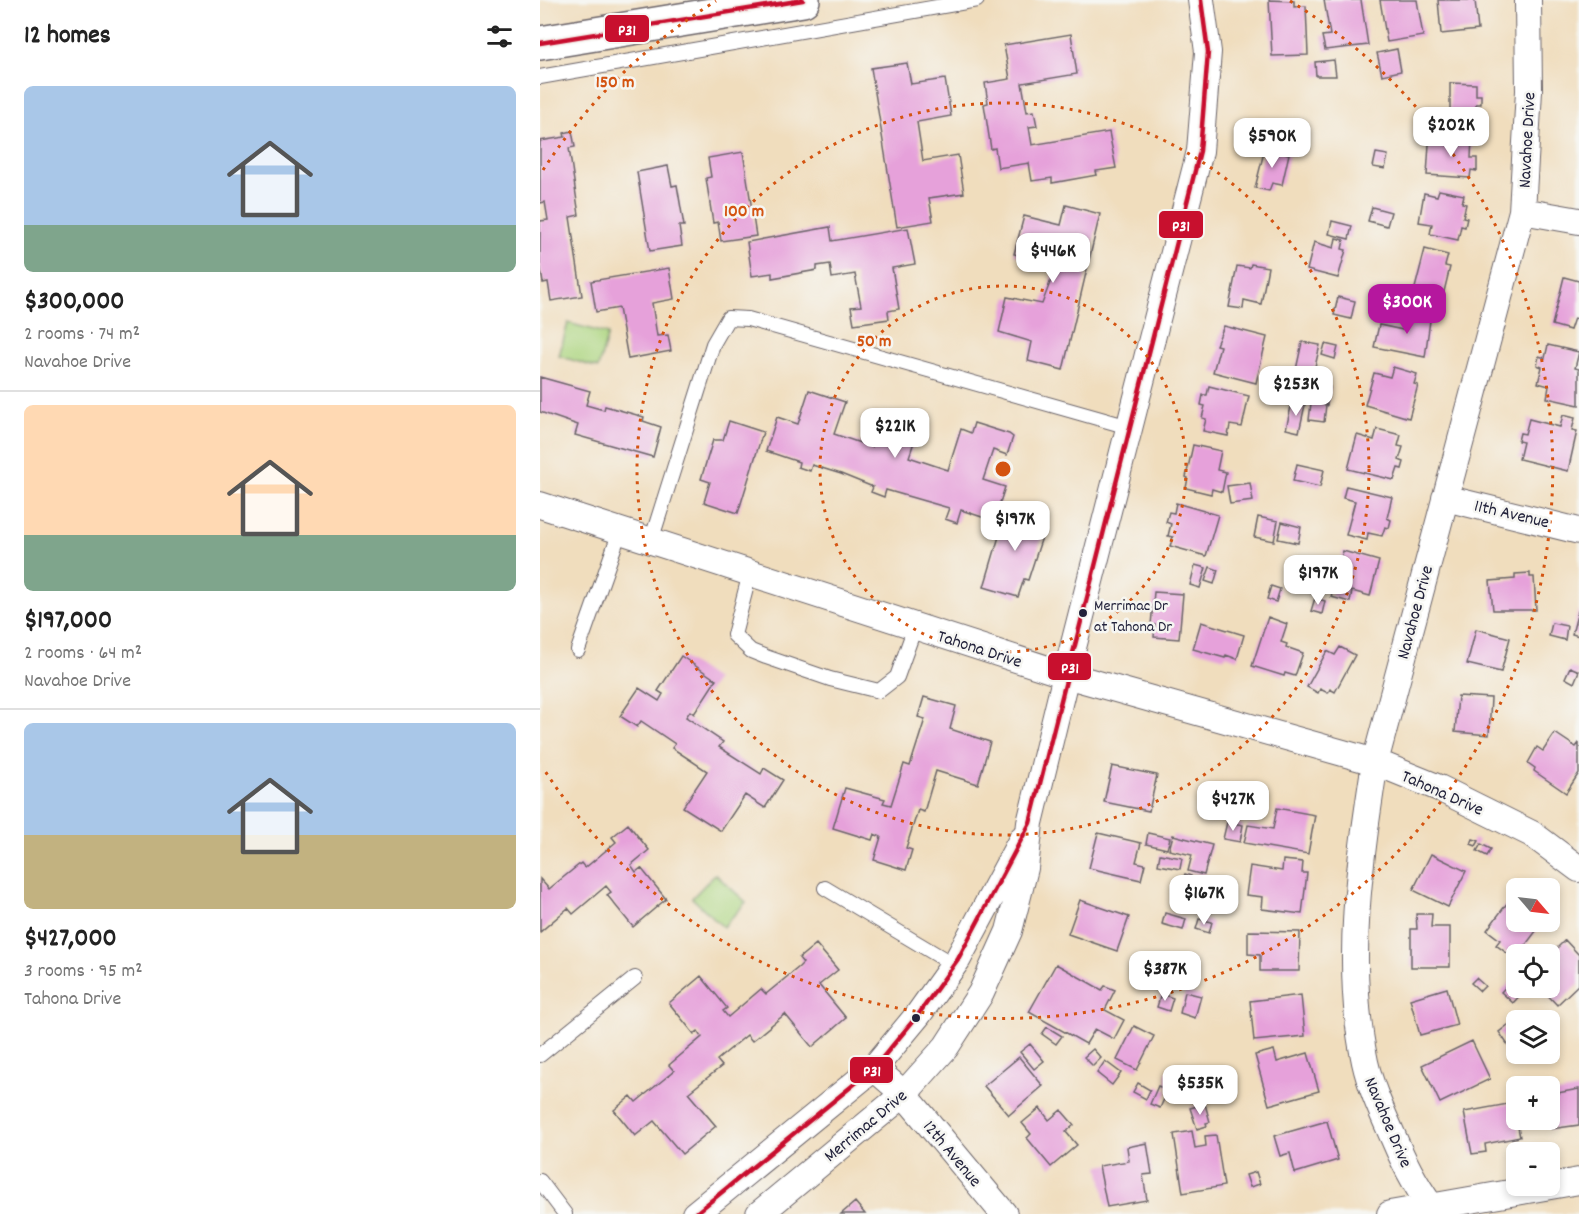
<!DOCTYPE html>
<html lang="en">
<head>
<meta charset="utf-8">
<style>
	:root { --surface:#fff; --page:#f6f6f6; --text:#222; --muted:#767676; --line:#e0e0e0; --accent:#b5179e }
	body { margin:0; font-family:Dekko,sans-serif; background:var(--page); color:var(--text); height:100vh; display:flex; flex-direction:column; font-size:22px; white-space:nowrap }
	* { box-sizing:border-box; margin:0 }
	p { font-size:20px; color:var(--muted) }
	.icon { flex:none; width:33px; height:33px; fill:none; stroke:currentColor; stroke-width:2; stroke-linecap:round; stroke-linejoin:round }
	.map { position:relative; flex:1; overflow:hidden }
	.side { display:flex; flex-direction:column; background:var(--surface); width:540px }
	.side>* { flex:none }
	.needle { width:39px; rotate:118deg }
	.fabs { position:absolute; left:966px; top:878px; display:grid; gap:12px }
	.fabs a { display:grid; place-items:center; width:54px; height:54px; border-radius:9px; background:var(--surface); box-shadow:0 3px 9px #0003; font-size:30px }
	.price { position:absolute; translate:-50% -51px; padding:0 14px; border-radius:12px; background:#fff; color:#222; font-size:20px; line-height:39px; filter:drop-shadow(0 2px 3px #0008) }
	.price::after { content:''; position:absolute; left:50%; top:36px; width:18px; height:14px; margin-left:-9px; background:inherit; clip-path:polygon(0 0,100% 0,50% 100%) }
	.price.on { background:var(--accent); color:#fff }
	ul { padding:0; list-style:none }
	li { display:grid; align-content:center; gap:12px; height:318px; padding:0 24px }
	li+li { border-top:2px solid var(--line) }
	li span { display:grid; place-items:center; height:186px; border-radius:9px; color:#555 }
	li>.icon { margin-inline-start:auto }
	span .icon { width:108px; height:108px; fill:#fffc; stroke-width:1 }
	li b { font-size:26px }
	h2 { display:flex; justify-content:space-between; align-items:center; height:72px; padding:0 24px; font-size:26px }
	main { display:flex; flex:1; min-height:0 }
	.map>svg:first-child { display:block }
</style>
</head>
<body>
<main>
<section class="side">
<h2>12 homes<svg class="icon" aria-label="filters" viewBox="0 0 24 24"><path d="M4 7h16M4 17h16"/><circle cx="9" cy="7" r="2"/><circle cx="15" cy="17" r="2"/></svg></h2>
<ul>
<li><span style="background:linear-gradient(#a9c7e8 75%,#7fa58c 0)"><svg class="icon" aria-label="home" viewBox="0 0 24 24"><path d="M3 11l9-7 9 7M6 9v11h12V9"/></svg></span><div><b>$300,000</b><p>2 rooms · 74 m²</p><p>Navahoe Drive</p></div></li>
<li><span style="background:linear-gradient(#ffd9b3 70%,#7fa58c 0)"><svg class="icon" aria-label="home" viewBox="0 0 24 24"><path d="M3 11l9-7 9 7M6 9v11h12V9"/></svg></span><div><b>$197,000</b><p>2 rooms · 64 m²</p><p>Navahoe Drive</p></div></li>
<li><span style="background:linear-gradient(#a9c7e8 60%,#c2b280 0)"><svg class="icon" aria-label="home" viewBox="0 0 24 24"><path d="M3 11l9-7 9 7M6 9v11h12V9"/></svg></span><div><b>$427,000</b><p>3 rooms · 95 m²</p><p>Tahona Drive</p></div></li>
</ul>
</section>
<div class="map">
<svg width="1039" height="1214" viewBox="0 0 1039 1214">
	<rect width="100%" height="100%" fill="#f6f6f2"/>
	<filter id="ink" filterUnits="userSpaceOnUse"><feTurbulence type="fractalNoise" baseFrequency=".0167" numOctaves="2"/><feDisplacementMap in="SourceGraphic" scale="12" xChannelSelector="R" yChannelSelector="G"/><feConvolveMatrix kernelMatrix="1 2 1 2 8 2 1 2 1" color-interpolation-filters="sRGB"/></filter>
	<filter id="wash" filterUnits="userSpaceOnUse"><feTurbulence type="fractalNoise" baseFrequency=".008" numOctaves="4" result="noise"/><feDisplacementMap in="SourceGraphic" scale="24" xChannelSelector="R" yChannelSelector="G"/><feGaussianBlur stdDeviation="1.35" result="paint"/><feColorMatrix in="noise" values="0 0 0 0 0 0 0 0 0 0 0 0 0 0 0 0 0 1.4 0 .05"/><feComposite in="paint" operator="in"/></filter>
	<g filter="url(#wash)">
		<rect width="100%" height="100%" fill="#f0ddbd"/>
		<path fill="#add580" stroke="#687c5e" stroke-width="1.5" d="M28 323 68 334 58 368 19 356Z
			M175 874 206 902 183 927 152 898Z"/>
		<g id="blocks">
			<path fill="#e6a1da" d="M729 0 754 1V7L766 6 768 55 732 56Z
				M784 0H821L828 45 785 50 782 36 790 35Z
				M840 0H877L883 36 847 42Z
				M898 0H935L938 30 901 34Z
				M531 34 537 74 482 83 487 112 494 111 497 126 489 127 492 145 569 132 576 168 556 171 557 175 512 183V178L492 181 489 163 458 168 455 148 451 149 444 104 448 103 445 83 470 79 464 45Z
				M857 49 861 71 842 75 837 53Z
				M794 60 796 76H776L775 62Z
				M367 63 371 84 405 79 411 116 377 122 383 161 418 155 424 193 389 198 393 221 357 227 331 68Z
				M910 83 936 84V95H941V104H936V116L910 115Z
				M32 131 35 147 29 148 39 215 30 217 42 296 11 301 8 282 3 283 0 264V221L8 220 5 202 0 203V141L25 137 24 133Z
				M908 137 932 138 931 158H937V171L931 170 930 178 887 175 889 144Z
				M725 148 749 154 742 185 732 183 729 191 715 188Z
				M203 152 216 236 181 241 178 222 173 223 166 178 171 177 168 158Z
				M836 153 848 155 845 169 833 167Z
				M128 166 132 186 137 185 144 226H139L142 246 110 251 97 172Z
				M899 190 924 195 922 203 926 204 923 217 927 218 925 227 921 226 918 240 890 234 892 224 879 222 884 193 897 196Z
				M526 205 560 214 523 370 488 361 492 342 459 332 467 297 502 304 511 280 514 264 474 254 484 216 521 225Z
				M832 207 851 212 847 226 828 221Z
				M792 221 812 226 809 239 789 234Z
				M290 227 292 241 368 228 375 264 352 268 359 309 348 311 349 319 314 324 311 307 321 306 315 274 292 278 290 264 277 266V270L232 278V273L212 276 207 242Z
				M796 238 804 240 802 249 806 250 798 278 767 270 774 242 794 248Z
				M885 249 908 255 905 266 910 267 902 300 874 292Z
				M711 264 728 267 721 304 704 300 703 309 689 307 697 266 710 268Z
				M129 268 134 299 112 303 117 336 128 335 131 351 88 359 79 308 56 312 51 281Z
				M1024 277 1039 281V319L1034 318 1030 330 1012 325Z
				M798 297 815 301 811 319 794 315Z
				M867 308 891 313 885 357 834 347 839 325 863 330Z
				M684 326 727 337 716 383 673 372 680 346 676 345Z
				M762 342 780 345 768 397 751 393Z
				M785 344 798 347 795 359 782 355Z
				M1008 345 1039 352 1035 368 1039 369V405L1007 398 1009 386 998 383 1002 367 997 365 999 356 1005 358Z
				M853 367 877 374 874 384 878 385 869 418 825 405 834 373 850 377Z
				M0 377 50 391 46 405 64 410 65 406 104 417 103 421 121 427 113 457 35 435 38 425 0 412Z
				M773 384 790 387 787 405 770 401Z
				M669 386 709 396 702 427 690 425 688 436 663 431 666 419 662 418 665 406 661 405 663 395H667Z
				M269 390 305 402 294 434 332 447 343 415 379 427 369 457 408 470 421 429 431 433 434 423 469 434 473 437 467 455 453 450 443 480 465 487 454 521 421 510 417 523 405 519 409 508 346 490 344 497 331 492 333 487 301 474 272 465 270 471 258 467 259 462 226 451 237 417 258 424Z
				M752 402 765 405 759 432 746 429Z
				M771 403 786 405 784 422 769 420Z
				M1023 415 1035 418 1032 430 1037 431 1028 471 979 459 983 442 978 441 980 433 985 434 989 419 1020 427Z
				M189 421 223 432 198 513 164 502 170 482 161 479 173 440H183Z
				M837 429 861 435 858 446 863 447 859 460 864 462 862 469 858 468 854 480 808 469 817 435 834 440Z
				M653 445 681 451 677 470 686 472 682 492 672 489 671 494 646 488 648 478 646 477Z
				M757 464 784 470 780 487 753 481Z
				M710 483 713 501 690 504 687 486Z
				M806 486 852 497 847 518 851 520 849 528 845 527 842 536 828 533 827 540 806 535 815 501 803 498Z
				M636 503 678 515 666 556 630 546 633 537 628 536 631 524 626 522 629 512 634 513Z
				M468 506 503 517 497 535 502 537 488 580 484 579 478 597 444 587Z
				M718 517 738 521 734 541 714 537Z
				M742 522 761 527 758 543 738 539Z
				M803 551 839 561 830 596 812 591 810 602 791 597Z
				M655 565 666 568 660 588 650 585Z
				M670 567 678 570 674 584 665 581Z
				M990 573V577H994L996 610H953L950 581 975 579V574Z
				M731 586 740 589 736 602 727 599Z
				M614 592 643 594 639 639 614 637 615 625H611Z
				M775 598 785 601 782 614 771 611Z
				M1038 611H1039V636L1032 634Z
				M728 617 747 624 741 642 747 644 746 647 763 653 755 676 745 673 744 676 712 666Z
				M661 622 704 635 697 659 686 655 685 658 653 649Z
				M1012 623 1027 626 1025 640 1009 636Z
				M936 629 970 638 961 672 927 664Z
				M800 647 815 655 795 692 790 689 788 693 780 689 778 693 767 687 787 651 795 655Z
				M141 656 176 680 154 714 150 711 146 717 183 742 179 747 221 774 224 768 243 780 225 808 205 795 181 831 143 807 167 771 132 748 135 744 101 721 97 727 80 716 99 688 119 701 123 694 118 691Z
				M1030 667 1039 671 1034 683 1025 678Z
				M918 696 951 698 949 735 915 732Z
				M384 697 416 706 410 729 450 742 438 784 396 771 384 812 378 810 366 848 372 850 366 870 334 860 341 837 334 834 332 840 293 828 305 788 345 799 343 803 351 805 364 764 370 766 385 719 378 717Z
				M1015 733 1036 747 1039 743V773L1026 793 994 771 995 768 988 763 997 747 1003 751Z
				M572 766 617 775 609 811 564 802Z
				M737 808 775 815 768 854 704 843 708 825 733 829Z
				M687 822 703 825 700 842 683 839Z
				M88 824 109 850 91 865 96 872 101 868 126 899 93 927 67 895 71 892 66 886 33 914 28 908 0 932V879L9 889 41 863 45 868 76 842 72 837Z
				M558 833 601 843 596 862 605 864 601 880 549 868Z
				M608 833 630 838 627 849 606 844Z
				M633 835 672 845 664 875 648 871 652 855 629 850Z
				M933 839 939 841 936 846 931 844Z
				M941 844 951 849 947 856 937 851Z
				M620 854 642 858 640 869 618 865Z
				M891 854 926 871 908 907 873 890Z
				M743 860 763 862 762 873H767L762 914 722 909 723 897 706 895 710 866 742 871Z
				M645 874 651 876 647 887 641 884Z
				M669 882 683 886 677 910 663 906Z
				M971 898 976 902V921L1003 922 975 959 956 945 960 940 947 930Z
				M540 900 589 917 577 951 528 934Z
				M625 913 646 919 643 930 622 924Z
				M876 914H892L891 927H910V967H871V929H877Z
				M659 919 672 922 669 933 656 929Z
				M708 931 760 932 759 971H720V955L708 954Z
				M1025 940 1039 955V984L1017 1005 1000 987H1010V955Z
				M276 944 298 970 279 985 306 1018 272 1047 245 1014 212 1041 207 1035 177 1060 182 1066 148 1093 176 1126 142 1154 114 1121 95 1136 74 1110 91 1096 96 1102 134 1071 129 1065 162 1037 158 1031 154 1034 129 1003 161 976 187 1008 183 1011 188 1017 221 989 226 994 259 967 263 963 259 958Z
				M516 964 562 990 565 986 575 990 565 1010 584 1020 574 1039 555 1029 546 1044 489 1012Z
				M625 976 632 979 628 989 620 986Z
				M936 978 945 986 940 991 931 983Z
				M974 978 976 987 986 989 973 1003 961 992Z
				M907 988 917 1025 880 1035 870 999Z
				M645 992 661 996 655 1018 640 1013Z
				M621 994 633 998 629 1011 617 1007Z
				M761 995 765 1036 714 1041 710 1001Z
				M973 1021 976 1026V1048L972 1051 959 1032Z
				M594 1026 614 1036 597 1070 577 1060Z
				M507 1027 522 1036 516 1044 502 1034Z
				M932 1041 950 1079 900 1103 882 1065Z
				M490 1044 504 1061 494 1069 480 1052Z
				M553 1049 561 1058 553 1066 544 1057Z
				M734 1050 737 1062 768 1053 779 1091 729 1105 715 1055Z
				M479 1057 503 1086 469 1115 444 1086Z
				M565 1061 581 1073 572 1085 557 1073Z
				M626 1072H645L647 1084 644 1087 626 1086Z
				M598 1083 610 1090 606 1099 593 1092Z
				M618 1086 628 1090 620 1108 610 1104Z
				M1039 1089V1125L1011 1129 1010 1102H1014L1012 1094Z
				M973 1103 980 1137 945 1144 946 1152 932 1154 924 1112Z
				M665 1104 670 1122 666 1123 667 1126 657 1129 650 1108Z
				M500 1108 509 1120 521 1110 534 1125 526 1132 537 1145 511 1167 487 1138 491 1134 482 1123Z
				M787 1121 798 1160 755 1173 750 1153 740 1156 734 1136Z
				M652 1131 655 1148 666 1146 665 1136 676 1135 684 1186 643 1193 634 1134Z
				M607 1143 612 1174 603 1175 607 1200 567 1207 559 1166 589 1161 587 1147Z
				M716 1172 720 1184 710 1187 706 1175Z
				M315 1202 325 1214H301Z"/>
		</g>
	</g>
	<g filter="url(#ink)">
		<use href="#blocks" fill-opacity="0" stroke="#6a6368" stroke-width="1.5"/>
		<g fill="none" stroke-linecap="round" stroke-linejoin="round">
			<g stroke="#6a6368" stroke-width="16">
				<path id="lane" d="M0 77 437 0
					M111 541 173 344 188 318 208 319 589 427
					M210 573 194 635 211 651 226 657 290 679 339 691 357 677 375 627
					M38 650 80 531
					M285 888 414 965
					M0 1055 95 978
					M0 1181 25 1214"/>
			</g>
			<g stroke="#6a6368" stroke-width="28">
				<path id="street" d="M982 211 1039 221
					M905 498 1039 531
					M0 505 526 675 835 762 899 788 992 834 1039 869
					M334 1068 364 1094 464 1214
					M155 1214 334 1068 378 1015 418 959 482 839
					M219 1214 364 1094 406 1047 441 993 469 931 485 868 490 823 526 675 660 151 668 52 661 0
					M850 1214 1039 1181
					M897 1214C879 1192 865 1165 854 1139 843 1114 831 1089 825 1062 804 964 820 860 835 762L982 211 989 91 988 0"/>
			</g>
			<g stroke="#6a6368" stroke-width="36">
				<path id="primary" d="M0 43 263 0"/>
			</g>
			<use href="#lane" stroke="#fff" stroke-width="14"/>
			<use href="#street" stroke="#fff" stroke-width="26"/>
			<use href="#primary" stroke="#fff" stroke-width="33"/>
			<g stroke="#f6f6f2" stroke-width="9">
				<path id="bus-1" d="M0 43 263 0
					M155 1214 334 1068 378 1015 418 959 490 823 660 151 668 52 661 0"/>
			</g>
			<use href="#bus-1" stroke="#c8102e" stroke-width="4.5"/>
		</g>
	</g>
	<g fill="none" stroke="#d45411" stroke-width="3" stroke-dasharray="3 6">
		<circle cx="463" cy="469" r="183"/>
		<circle cx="463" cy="469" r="366"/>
		<path d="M3 170A549 549 0 0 1 176 1M750 1A549 549 0 1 1 3 768"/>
	</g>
	<g fill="#22223b" stroke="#f6f6f2" stroke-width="2">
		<circle cx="543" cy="613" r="5"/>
		<circle cx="376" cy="1018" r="5"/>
	</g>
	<g text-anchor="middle" stroke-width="5" stroke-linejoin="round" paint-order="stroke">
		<g font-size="16" fill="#22223b" stroke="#f6f6f2" text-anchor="start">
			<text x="554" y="610">Merrimac Dr<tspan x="554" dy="21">at Tahona Dr</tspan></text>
		</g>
		<g font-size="18" fill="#22223b" stroke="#f6f6f2">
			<text transform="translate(986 140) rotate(-87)" y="6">Navahoe Drive</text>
			<text transform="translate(972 513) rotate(13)" y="6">11th Avenue</text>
			<text transform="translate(874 612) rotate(-75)" y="6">Navahoe Drive</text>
			<text transform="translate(440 648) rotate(18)" y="6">Tahona Drive</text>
			<text transform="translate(903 792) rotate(24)" y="6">Tahona Drive</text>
			<text transform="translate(849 1122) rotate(67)" y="6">Navahoe Drive</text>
			<text transform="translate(325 1125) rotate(-40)" y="6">Merrimac Drive</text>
			<text transform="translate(413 1153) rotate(50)" y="6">12th Avenue</text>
		</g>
	</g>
	<circle cx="463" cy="469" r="9" fill="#d45411" stroke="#f6f6f2" stroke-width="3"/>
	<g font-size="18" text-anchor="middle" font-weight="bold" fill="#d45411" stroke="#f6f6f2" stroke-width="5" stroke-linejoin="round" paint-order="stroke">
		<text x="75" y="87">150 m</text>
		<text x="204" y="216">100 m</text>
		<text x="334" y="346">50 m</text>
	</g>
	<g stroke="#f6f6f2" stroke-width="2">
		<rect x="64" y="14" width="46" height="29" rx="6" fill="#c8102e"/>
		<rect x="618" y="210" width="46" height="29" rx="6" fill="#c8102e"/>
		<rect x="507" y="652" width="45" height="29" rx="6" fill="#c8102e"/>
		<rect x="309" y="1056" width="45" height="28" rx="6" fill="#c8102e"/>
	</g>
	<g font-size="16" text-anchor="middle" font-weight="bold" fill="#fff">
		<text x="87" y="35">P31</text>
		<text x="641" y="231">P31</text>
		<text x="530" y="673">P31</text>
		<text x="332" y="1076">P31</text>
	</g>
</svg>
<div class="fabs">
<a><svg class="needle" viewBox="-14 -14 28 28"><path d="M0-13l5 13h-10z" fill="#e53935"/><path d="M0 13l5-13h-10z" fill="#767676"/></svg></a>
<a><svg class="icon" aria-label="locate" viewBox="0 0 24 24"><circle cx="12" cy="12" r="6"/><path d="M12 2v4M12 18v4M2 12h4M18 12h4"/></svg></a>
<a><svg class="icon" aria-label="layers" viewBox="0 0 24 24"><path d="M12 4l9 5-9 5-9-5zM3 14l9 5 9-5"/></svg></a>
<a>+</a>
<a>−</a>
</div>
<b class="price" style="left:911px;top:158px">$202K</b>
<b class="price" style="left:732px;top:169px">$590K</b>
<b class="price" style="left:513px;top:284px">$446K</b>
<b class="price on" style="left:867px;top:335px">$300K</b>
<b class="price" style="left:756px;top:417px">$253K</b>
<b class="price" style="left:355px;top:459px">$221K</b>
<b class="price" style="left:475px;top:552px">$197K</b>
<b class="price" style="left:778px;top:606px">$197K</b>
<b class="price" style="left:693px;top:832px">$427K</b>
<b class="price" style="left:664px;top:926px">$167K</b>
<b class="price" style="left:625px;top:1002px">$387K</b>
<b class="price" style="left:660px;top:1116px">$535K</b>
</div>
</main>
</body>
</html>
